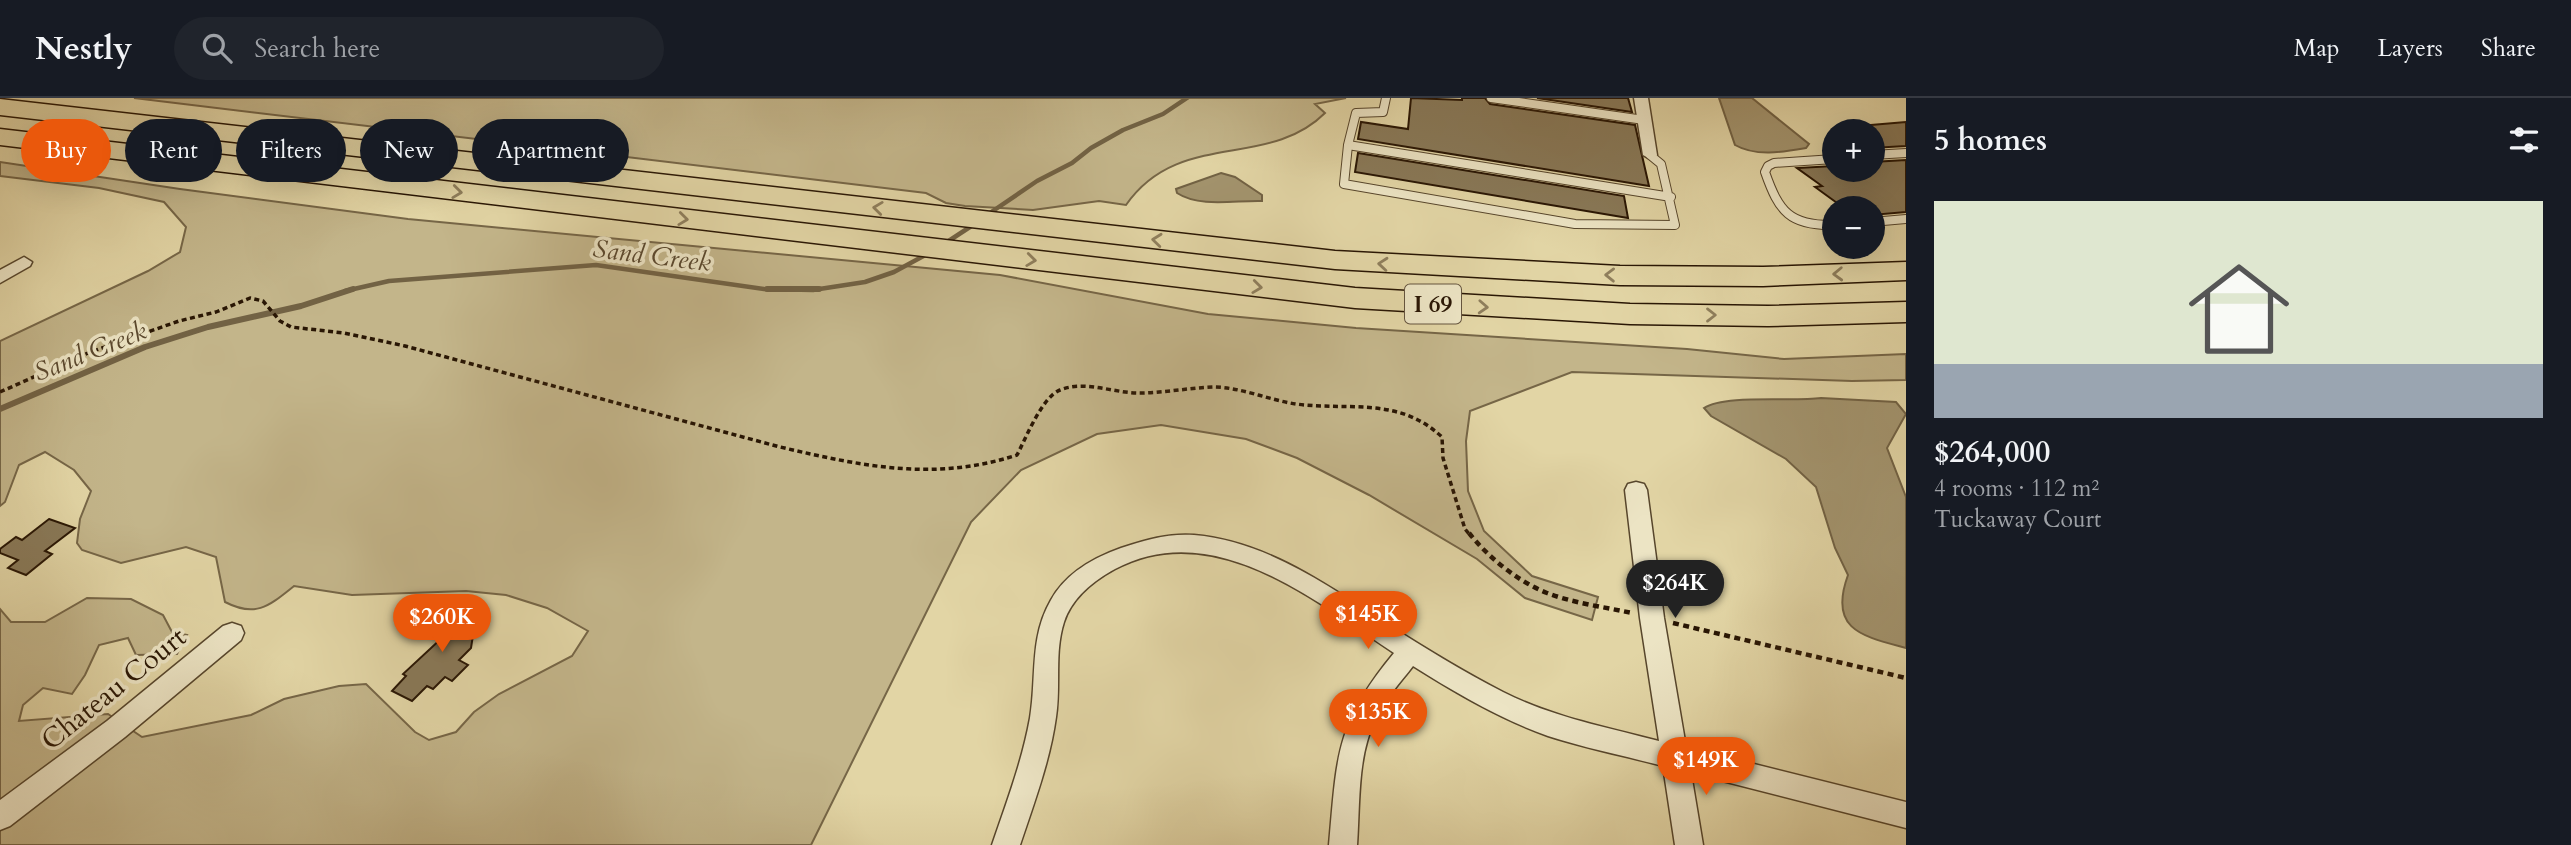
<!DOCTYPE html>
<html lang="en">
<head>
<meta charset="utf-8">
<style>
	:root { --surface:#171b24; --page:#20242c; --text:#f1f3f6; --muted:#9ea1a6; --line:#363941; --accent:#ea580c }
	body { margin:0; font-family:Cardo,serif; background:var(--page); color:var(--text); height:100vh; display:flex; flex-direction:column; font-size:26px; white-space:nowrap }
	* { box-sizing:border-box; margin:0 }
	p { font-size:23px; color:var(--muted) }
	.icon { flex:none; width:38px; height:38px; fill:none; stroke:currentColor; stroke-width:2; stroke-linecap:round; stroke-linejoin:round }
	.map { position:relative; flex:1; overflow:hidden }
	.drawer { display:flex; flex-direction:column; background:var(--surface); width:665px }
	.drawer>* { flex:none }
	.guide { position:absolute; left:21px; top:21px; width:665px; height:63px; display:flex; gap:14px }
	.controls { position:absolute; left:1822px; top:21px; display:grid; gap:14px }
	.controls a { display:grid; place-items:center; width:63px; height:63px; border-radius:50%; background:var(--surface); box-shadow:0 7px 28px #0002; font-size:35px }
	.price { position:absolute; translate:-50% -60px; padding:0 16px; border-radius:24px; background:var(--accent); color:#fff; font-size:23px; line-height:46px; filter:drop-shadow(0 2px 4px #0008) }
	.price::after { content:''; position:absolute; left:50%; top:42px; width:21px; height:16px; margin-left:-10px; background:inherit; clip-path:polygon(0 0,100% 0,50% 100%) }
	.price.selected { background:#222; color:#fff }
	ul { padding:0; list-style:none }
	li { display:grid; align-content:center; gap:14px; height:371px; padding:0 28px }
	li+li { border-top:2px solid var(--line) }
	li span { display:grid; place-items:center; height:217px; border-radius:0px; color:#555 }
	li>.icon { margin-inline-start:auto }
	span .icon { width:126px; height:126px; fill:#fffc; stroke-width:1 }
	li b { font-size:30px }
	h2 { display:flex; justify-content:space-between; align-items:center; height:84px; padding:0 28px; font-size:30px }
	.tag { padding:0 24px; border-radius:32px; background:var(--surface); box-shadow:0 7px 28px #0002; font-size:24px; line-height:63px }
	.tag.selected { background:var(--accent); color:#fff }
	header { display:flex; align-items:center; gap:42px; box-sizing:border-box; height:98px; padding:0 35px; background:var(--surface); border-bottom:2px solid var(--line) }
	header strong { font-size:33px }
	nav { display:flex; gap:38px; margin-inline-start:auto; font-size:24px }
	.search { width:490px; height:63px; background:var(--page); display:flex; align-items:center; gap:18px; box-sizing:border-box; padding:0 24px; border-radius:38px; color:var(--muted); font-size:26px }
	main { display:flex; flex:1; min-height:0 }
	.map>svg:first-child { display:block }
</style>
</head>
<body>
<header>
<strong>Nestly</strong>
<div class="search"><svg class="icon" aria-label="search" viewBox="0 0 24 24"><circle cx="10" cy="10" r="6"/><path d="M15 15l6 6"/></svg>Search here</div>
<nav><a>Map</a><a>Layers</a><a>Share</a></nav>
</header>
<main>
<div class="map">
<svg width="1906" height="747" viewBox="0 0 1906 747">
	<rect width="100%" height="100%" fill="#e2d5a5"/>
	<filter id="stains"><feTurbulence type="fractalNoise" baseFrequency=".00286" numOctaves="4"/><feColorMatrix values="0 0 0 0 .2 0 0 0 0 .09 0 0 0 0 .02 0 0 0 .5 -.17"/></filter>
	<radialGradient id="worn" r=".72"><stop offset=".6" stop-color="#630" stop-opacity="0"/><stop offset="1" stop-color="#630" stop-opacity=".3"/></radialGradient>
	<path fill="#c3b58a" stroke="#766647" stroke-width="2" d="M134 0H1346L1315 6 1325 15C1268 72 1179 31 1126 107L1099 103 1033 112 965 108 946 105 926 95Z
		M0 64 180 91 408 121 1000 177 1208 216 1356 230 1687 251 1784 261 1906 256V282L1852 283 1572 274 1470 313 1466 343 1468 393 1484 433 1532 478 1598 499 1592 522 1525 500 1477 461 1369 397 1297 360 1246 341 1161 327 1097 336 1021 372 971 424 811 747H0V511L11 524H45L87 500 131 501 163 517 172 534 187 537 177 556 136 557 128 540 99 547 85 577 72 596 43 590 23 607 19 623 108 616 142 639 251 617 284 601 339 588 366 586 415 634 429 642 456 634 474 614 499 596 572 558 588 533 547 510 506 497 466 493 352 497 294 488C269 508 256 520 225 504L216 459 186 449 121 465 82 452 77 445 80 421 91 393 74 372 45 354 19 367 5 404 0 408V243L148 173 180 154 186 129 164 104 99 90 0 78Z"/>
	<path fill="#a3946e" stroke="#726244" stroke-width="2" d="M1719 0H1752L1809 46 1806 50C1783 54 1756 59 1735 47Z
		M1221 75 1235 79 1262 97V103C1236 102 1200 110 1177 95L1176 91Z
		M1821 300 1896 304 1906 316 1887 350 1906 399V550C1862 538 1828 532 1848 477L1835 450 1816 389 1786 361 1711 318 1704 310C1725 296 1792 304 1821 300Z"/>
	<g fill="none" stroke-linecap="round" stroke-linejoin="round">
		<path stroke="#726244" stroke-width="4.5" d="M984 119 1037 83 1072 65 1091 50 1123 32 1163 16 1187 0
			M944 146 976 125
			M345 193 389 183 596 167 764 191 813 192 865 184 894 174 929 155"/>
		<path stroke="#726244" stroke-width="6" d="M767 191H819
			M0 311 145 249 208 229 301 208 353 191"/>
	</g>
	<path fill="#897958" stroke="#291604" stroke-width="2" d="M1411 0 1462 2V0H1485L1490 6 1635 27 1649 88 1358 41 1361 24 1408 31Z
		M1537 0H1628L1632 14Z
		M1906 24V48L1872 50V33L1859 28Z
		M1358 55 1624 98 1628 120 1355 74Z
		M1906 62V114L1872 117V110H1844L1815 89 1822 88 1797 70 1834 68V72H1872V64Z
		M49 421 75 430 45 453 52 456 26 477 8 470 18 462 0 455V451L16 439 22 442Z
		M478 505 471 550 459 562 468 567 452 583 445 579 433 591 427 588 412 603 392 593 406 578 403 576 444 538 449 510Z"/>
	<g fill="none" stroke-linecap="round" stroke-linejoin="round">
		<g stroke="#57462c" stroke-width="10">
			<path id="lane" d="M1386 0 1383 14 1356 15 1348 47 1344 86 1575 126 1675 127 1661 66 1650 57
				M1491 0 1644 22
				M1348 47 1671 99
				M1872 57 1906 55
				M1834 61 1774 65 1768 68 1765 74C1779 114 1790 128 1834 127
				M1872 124 1906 121"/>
		</g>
		<g stroke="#57462c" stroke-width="3">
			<path id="street" d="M1634 0H1648L1657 57 1655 60 1650 61 1643 57Z
				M24 159 32 164 30 168 0 185V172Z
				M1636 384 1644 386 1647 392 1664 520 1686 649 1906 704V730L1691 675 1703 747H1675L1663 668C1625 658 1585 650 1548 638 1500 621 1456 595 1413 568 1400 585 1384 602 1375 622 1357 660 1360 706 1357 747H1329C1337 659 1335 626 1394 555 1315 503 1214 418 1115 471 1093 483 1072 500 1064 524 1054 555 1061 587 1056 619 1050 663 1034 705 1020 747H992C1006 706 1022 664 1030 620 1037 579 1029 540 1051 502 1066 475 1093 460 1121 450 1145 442 1169 435 1194 437 1265 443 1326 486 1384 524 1423 549 1462 573 1503 594 1552 619 1606 629 1659 643L1640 520 1625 392 1628 386Z
				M232 525 241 528 244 535 241 542 125 639 10 728 0 732V702L107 623 223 528Z"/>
		</g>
		<g stroke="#291604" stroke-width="3">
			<path id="highway" d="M0 1 1335 153 1620 168 1763 169 1906 164V182L1763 188 1620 187 1335 171 0 17Z
				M0 31 1355 190 1630 206 1768 208 1906 204V224L1768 228 1630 226 1355 210 0 47Z"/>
		</g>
		<path stroke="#291604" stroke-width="3.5" stroke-dasharray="5 3.5" stroke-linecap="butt" d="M0 294 88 255 179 223 216 214 250 200 263 203 280 223 291 229 344 235 405 248 780 349C862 368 934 384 1017 357 1026 340 1042 299 1060 292 1085 282 1113 295 1139 295 1163 295 1188 290 1213 289 1240 289 1269 302 1296 306 1349 313 1398 298 1442 339L1443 360 1465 431 1470 437"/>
		<path stroke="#291604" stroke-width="4.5" stroke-dasharray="6 4.5" stroke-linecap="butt" d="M1469 435C1488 459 1517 483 1547 495 1573 505 1604 509 1632 515
			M1673 525 1906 580"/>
		<use href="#lane" stroke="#ece4c4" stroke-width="8"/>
		<use href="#street" fill="#ece4c4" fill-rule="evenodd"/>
		<use href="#highway" fill="#e2d5a5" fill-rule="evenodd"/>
	</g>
	<defs><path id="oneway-chevron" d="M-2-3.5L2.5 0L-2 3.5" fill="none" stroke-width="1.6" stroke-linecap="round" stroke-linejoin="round" transform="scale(1.75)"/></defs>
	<g stroke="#8f7f5d">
		<use href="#oneway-chevron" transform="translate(457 94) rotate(7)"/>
		<use href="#oneway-chevron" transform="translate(878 110) rotate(-173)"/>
		<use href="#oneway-chevron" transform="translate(683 121) rotate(7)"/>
		<use href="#oneway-chevron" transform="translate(1157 142) rotate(-174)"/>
		<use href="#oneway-chevron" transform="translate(1031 162) rotate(7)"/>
		<use href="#oneway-chevron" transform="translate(1383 166) rotate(-175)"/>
		<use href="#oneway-chevron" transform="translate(1838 176) rotate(178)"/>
		<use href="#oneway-chevron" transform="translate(1610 177) rotate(-179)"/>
		<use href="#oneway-chevron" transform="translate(1257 189) rotate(7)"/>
		<use href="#oneway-chevron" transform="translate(1483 209) rotate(3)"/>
		<use href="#oneway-chevron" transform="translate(1711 217)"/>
	</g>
	<g text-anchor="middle" stroke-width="7" stroke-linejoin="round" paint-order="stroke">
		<rect fill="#ece4c4" stroke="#64543e" stroke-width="2" x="1405" y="186.5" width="56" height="39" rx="5"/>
		<g font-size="23" font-weight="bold" fill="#291604">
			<text x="1433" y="214">I 69</text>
		</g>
		<g font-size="26" font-style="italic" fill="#5a482e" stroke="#ece4c4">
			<text transform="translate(652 157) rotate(7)" y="9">Sand Creek</text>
			<text transform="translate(90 253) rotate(-22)" y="9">Sand Creek</text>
		</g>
		<g font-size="28" fill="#291604" stroke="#ece4c4">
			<text transform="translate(113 590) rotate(-39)" y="10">Chateau Court</text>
		</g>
	</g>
	<rect width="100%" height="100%" filter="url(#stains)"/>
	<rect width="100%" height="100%" fill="url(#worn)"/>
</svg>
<div class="controls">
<a>+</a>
<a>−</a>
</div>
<b class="price selected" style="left:1675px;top:522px">$264K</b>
<b class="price" style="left:1368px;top:553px">$145K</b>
<b class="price" style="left:442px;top:556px">$260K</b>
<b class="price" style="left:1378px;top:651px">$135K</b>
<b class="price" style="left:1706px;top:699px">$149K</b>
<div class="guide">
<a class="tag selected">Buy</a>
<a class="tag">Rent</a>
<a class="tag">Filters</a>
<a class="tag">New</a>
<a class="tag">Apartment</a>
</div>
</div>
<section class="drawer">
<h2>5 homes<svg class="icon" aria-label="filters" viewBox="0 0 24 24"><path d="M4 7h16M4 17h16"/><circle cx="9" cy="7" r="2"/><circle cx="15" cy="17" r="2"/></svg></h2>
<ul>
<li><span style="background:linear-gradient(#dfe7d0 75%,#9aa5b1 0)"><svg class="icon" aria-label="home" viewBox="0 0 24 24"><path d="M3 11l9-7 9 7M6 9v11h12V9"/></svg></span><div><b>$264,000</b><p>4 rooms · 112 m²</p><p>Tuckaway Court</p></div></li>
</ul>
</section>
</main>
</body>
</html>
